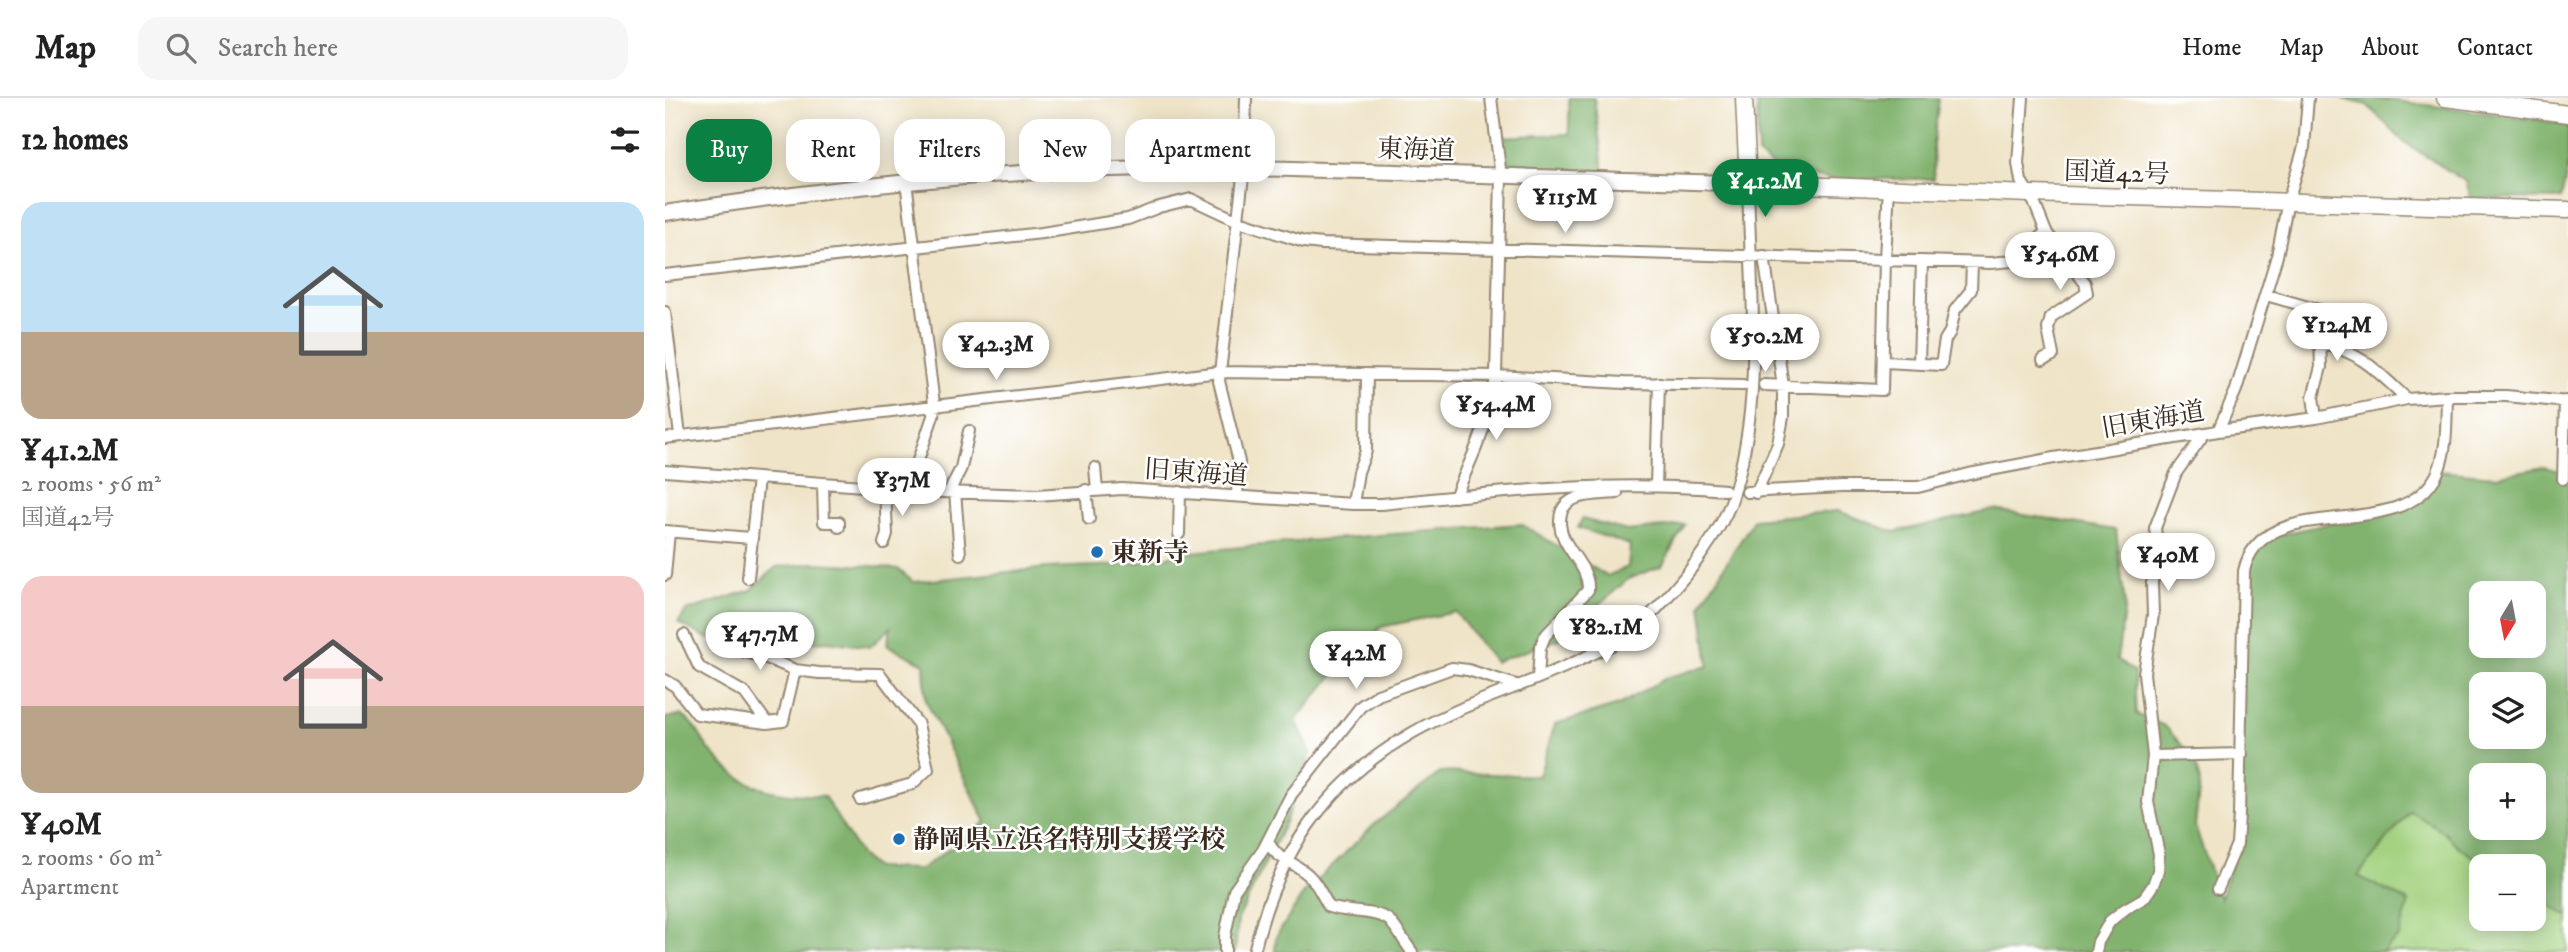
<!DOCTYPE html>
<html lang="en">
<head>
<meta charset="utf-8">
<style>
	:root { --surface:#fff; --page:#f6f6f6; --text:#222; --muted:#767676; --line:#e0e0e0; --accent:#0b8043 }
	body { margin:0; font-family:"IM FELL DW Pica","Noto Serif JP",serif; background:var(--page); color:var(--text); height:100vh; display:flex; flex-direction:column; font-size:26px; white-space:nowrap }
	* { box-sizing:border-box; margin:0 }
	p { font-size:23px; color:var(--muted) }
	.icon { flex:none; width:38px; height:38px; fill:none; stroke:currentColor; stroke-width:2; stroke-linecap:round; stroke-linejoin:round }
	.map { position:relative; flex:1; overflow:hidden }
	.drawer { display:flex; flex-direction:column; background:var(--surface); width:665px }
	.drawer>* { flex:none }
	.hud { position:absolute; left:21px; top:21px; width:665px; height:63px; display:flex; gap:14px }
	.needle { width:46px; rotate:190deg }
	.buttons { position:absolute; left:1804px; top:483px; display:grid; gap:14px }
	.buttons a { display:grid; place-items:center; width:77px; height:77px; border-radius:14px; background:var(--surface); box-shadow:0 4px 18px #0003; font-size:35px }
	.price { position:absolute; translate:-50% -60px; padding:0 16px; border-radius:24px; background:#fff; color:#222; font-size:23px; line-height:46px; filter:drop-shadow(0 2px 4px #0008) }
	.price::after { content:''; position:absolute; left:50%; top:42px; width:21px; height:16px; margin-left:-10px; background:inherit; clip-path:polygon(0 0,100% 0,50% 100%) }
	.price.on { background:var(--accent); color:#fff }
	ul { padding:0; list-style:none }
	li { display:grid; align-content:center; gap:14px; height:371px; padding:0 21px }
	li span { display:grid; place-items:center; height:217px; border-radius:21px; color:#555 }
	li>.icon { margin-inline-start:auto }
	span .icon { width:126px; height:126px; fill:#fffc; stroke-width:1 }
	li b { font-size:30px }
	h2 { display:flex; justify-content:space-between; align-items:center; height:84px; padding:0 21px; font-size:30px }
	.chip { padding:0 24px; border-radius:21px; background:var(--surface); box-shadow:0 4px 18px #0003; font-size:24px; line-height:63px }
	.chip.on { background:var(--accent); color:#fff }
	header { display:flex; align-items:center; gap:42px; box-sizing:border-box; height:98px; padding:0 35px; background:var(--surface); border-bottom:2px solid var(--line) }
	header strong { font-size:33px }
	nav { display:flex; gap:38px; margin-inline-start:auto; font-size:24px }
	.search { width:490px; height:63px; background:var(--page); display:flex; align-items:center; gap:18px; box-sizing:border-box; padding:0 24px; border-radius:21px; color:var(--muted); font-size:26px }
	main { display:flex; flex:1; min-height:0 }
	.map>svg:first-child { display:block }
</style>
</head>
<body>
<header>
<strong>Map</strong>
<div class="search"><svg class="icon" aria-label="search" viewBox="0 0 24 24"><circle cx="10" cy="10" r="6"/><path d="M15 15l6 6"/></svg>Search here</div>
<nav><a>Home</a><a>Map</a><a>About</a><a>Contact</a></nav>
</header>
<main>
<section class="drawer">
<h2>12 homes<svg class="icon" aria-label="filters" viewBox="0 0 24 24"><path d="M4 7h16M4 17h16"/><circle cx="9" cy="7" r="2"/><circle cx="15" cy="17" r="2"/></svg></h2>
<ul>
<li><span style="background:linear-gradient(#bfe0f5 60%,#b9a48a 0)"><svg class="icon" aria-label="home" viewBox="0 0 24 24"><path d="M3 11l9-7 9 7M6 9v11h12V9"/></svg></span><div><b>¥41.2M</b><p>2 rooms · 56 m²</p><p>国道42号</p></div></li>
<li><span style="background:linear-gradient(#f6c9c9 60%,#b9a48a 0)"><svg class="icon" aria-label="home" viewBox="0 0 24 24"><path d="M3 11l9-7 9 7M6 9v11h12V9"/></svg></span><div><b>¥40M</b><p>2 rooms · 60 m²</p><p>Apartment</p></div></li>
</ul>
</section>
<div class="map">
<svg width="1903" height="854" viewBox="0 0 1903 854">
	<rect width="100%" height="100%" fill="#fff"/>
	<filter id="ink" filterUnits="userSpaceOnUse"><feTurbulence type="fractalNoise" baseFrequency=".0143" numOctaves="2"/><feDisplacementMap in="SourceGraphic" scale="14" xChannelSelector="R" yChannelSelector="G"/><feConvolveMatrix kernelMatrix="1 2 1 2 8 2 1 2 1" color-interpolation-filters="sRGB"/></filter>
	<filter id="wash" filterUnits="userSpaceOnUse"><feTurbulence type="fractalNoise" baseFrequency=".00686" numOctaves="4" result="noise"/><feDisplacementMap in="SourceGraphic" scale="28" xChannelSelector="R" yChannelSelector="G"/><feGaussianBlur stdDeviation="1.57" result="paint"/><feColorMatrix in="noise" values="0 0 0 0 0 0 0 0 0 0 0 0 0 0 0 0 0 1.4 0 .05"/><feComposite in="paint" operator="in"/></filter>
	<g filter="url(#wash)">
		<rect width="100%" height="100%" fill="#efe4c8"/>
		<path fill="#a2d17f" stroke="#6e7e4e" stroke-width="2" d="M1745 705 1833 768H1816V821H1869V794L1903 819V854H1623Z"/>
		<path fill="#81b36e" stroke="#5e6e46" stroke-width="2" fill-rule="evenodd" d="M904 0H929L939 77 840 75 836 39 904 36Z
			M1092 0H1274L1268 47 1269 81H1166L1115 75 1093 56Z
			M1674 0H1709L1903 26V70L1896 101 1806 100 1801 84 1739 44 1702 7Z
			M1879 369 1903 375V818L1869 798V768H1822L1795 750 1777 733 1745 713 1693 778 1744 804 1734 839 1717 854H610L611 839 639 795 711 725 776 674 874 678 890 626 954 607 1003 579 1044 568 1036 506 1089 421 1173 413 1229 434 1329 412 1451 432 1460 507 1452 561 1469 574 1471 616 1500 628 1529 661 1535 684 1530 728 1555 801 1572 746 1581 466 1597 441 1733 409 1773 373 1830 378ZM1816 495H1869V548H1816ZM1816 586H1869V639H1816ZM1816 677H1869V730H1816Z
			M917 421 962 433 1020 427 997 468 963 481 897 540 830 564 790 514 716 529 671 574 631 622 646 655 620 724 573 821 570 854H0V620L17 617C35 631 34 640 47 655 81 694 110 696 159 698L196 758 211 770 256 771 321 724 261 603 259 566 222 547 226 529 205 549 163 543 83 547 42 540 13 525 21 513 86 492 111 469 150 465 207 468 233 471 248 484 382 470 458 467 526 454 640 443 856 426 942 478 963 469 965 447 913 430Z"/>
	</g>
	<g filter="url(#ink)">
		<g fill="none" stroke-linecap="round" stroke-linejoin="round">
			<g stroke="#958773" stroke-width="14">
				<path id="minor" d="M1358 0 1353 65 1356 83 1369 104 1381 134 1420 185 1422 195 1386 219 1383 231 1388 257 1378 262
					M241 83 269 306 268 318 243 392
					M0 177 377 135 463 121 494 109 526 101 571 122 639 144 657 146 1326 165 1347 163 1381 134
					M1601 197 1654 212 1656 269 1648 299 1651 320
					M0 214 15 338
					M1656 245C1697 255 1712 273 1742 301
					M1219 264 1276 267 1280 242 1285 234 1290 212 1306 192 1307 165
					M1254 266 1257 163
					M1099 287 1217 292 1220 160 1224 89
					M1553 333 1571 292 1612 158 1623 103 1639 49 1643 0
					M0 340 555 274 831 278 959 285 1078 287
					M430 370 432 392
					M0 373 277 394 372 397 457 391 688 406H717C830 394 946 382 1060 392
					M1898 381 1900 303
					M158 386 159 424H174V429
					M991 388 994 285
					M421 392 424 421
					M284 394 296 370 304 333
					M290 394 295 456
					M1082 394 1176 389H1253L1304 376 1389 360 1553 333 1651 320 1742 301 1782 298H1841L1903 304
					M1091 395 1113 346 1118 319V288L1099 158
					M572 398 574 364 554 283 579 70 581 0
					M790 399C807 359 826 321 831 278L836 79 826 0
					M688 406 693 374 701 353 702 276
					M0 433 86 440
					M514 436 515 394
					M219 445 222 436 220 390
					M0 477 4 434
					M83 480 93 380
					M19 537 34 569 80 595 102 625
					M70 551 99 559 130 572
					M873 580 875 550 880 538 923 492C925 466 894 450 895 422 896 394 931 397 952 395
					M0 582 10 588 32 616 102 625 118 623 130 572 154 575 215 576 253 626 263 671 247 686 195 701
					M1488 658 1577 656
					M603 743C610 760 623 761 637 772 650 780 657 797 664 809 681 815 711 812 724 822 730 828 741 846 747 854
					M1553 791 1572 746 1574 717 1579 473C1597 389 1736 449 1772 376 1783 352 1781 324 1782 298
					M560 854V838L569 793 598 752 626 697 696 608 713 597 787 570 803 572 854 588
					M589 854C612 756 659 686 747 635 802 603 865 587 921 559 932 553 945 549 955 542 982 524 1005 497 1025 472 1040 452 1058 427 1066 404 1101 301 1085 191 1083 85
					M1431 854 1433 844 1445 823 1460 811 1479 800 1488 787 1493 773 1494 756 1483 704 1488 658 1479 575 1488 517 1487 485 1493 451 1490 430 1511 375 1539 336"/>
			</g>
			<g stroke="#958773" stroke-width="18">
				<path id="major" d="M0 115C148 92 295 75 445 71 658 66 871 82 1083 85"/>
			</g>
			<g stroke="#958773" stroke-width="19">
				<path id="highway" d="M1079 0 1083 85 1365 96 1903 112
					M1780 0 1903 16"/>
			</g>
			<use href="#minor" stroke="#fff" stroke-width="10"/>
			<use href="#major" stroke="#fff" stroke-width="14"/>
			<use href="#highway" stroke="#fff" stroke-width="16"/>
		</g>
	</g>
	<g fill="#1f6fb2" stroke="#fff" stroke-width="2.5">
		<circle cx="432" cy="454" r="7"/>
		<circle cx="234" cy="741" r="7"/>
	</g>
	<g text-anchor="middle" stroke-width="5" stroke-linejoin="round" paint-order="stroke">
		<g font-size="26" fill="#3b2a1e" stroke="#fff">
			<text transform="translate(751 51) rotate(2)" y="9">東海道</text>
			<text transform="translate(1452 74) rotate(2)" y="9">国道42号</text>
			<text transform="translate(1488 321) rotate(-10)" y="9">旧東海道</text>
			<text transform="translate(531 374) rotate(4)" y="9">旧東海道</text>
		</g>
		<g font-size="26" font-weight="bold" fill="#3b2a1e" stroke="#fff" text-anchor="start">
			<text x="446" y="463">東新寺</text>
			<text x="248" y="750">静岡県立浜名特別支援学校</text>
		</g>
	</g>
</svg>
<div class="buttons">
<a><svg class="needle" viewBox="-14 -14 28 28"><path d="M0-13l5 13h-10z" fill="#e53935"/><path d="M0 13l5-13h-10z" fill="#767676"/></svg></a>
<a><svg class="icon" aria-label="layers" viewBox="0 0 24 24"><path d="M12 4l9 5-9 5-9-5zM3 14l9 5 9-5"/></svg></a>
<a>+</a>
<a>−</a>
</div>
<b class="price on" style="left:1100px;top:121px">¥41.2M</b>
<b class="price" style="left:900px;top:137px">¥115M</b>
<b class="price" style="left:1395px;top:194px">¥54.6M</b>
<b class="price" style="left:1672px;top:265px">¥124M</b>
<b class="price" style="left:1100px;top:276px">¥50.2M</b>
<b class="price" style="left:331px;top:284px">¥42.3M</b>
<b class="price" style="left:831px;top:344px">¥54.4M</b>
<b class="price" style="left:237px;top:420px">¥37M</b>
<b class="price" style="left:1503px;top:495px">¥40M</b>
<b class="price" style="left:941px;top:567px">¥82.1M</b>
<b class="price" style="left:95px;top:574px">¥47.7M</b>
<b class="price" style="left:691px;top:593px">¥42M</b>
<div class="hud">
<a class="chip on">Buy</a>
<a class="chip">Rent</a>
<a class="chip">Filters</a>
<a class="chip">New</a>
<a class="chip">Apartment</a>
</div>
</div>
</main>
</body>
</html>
